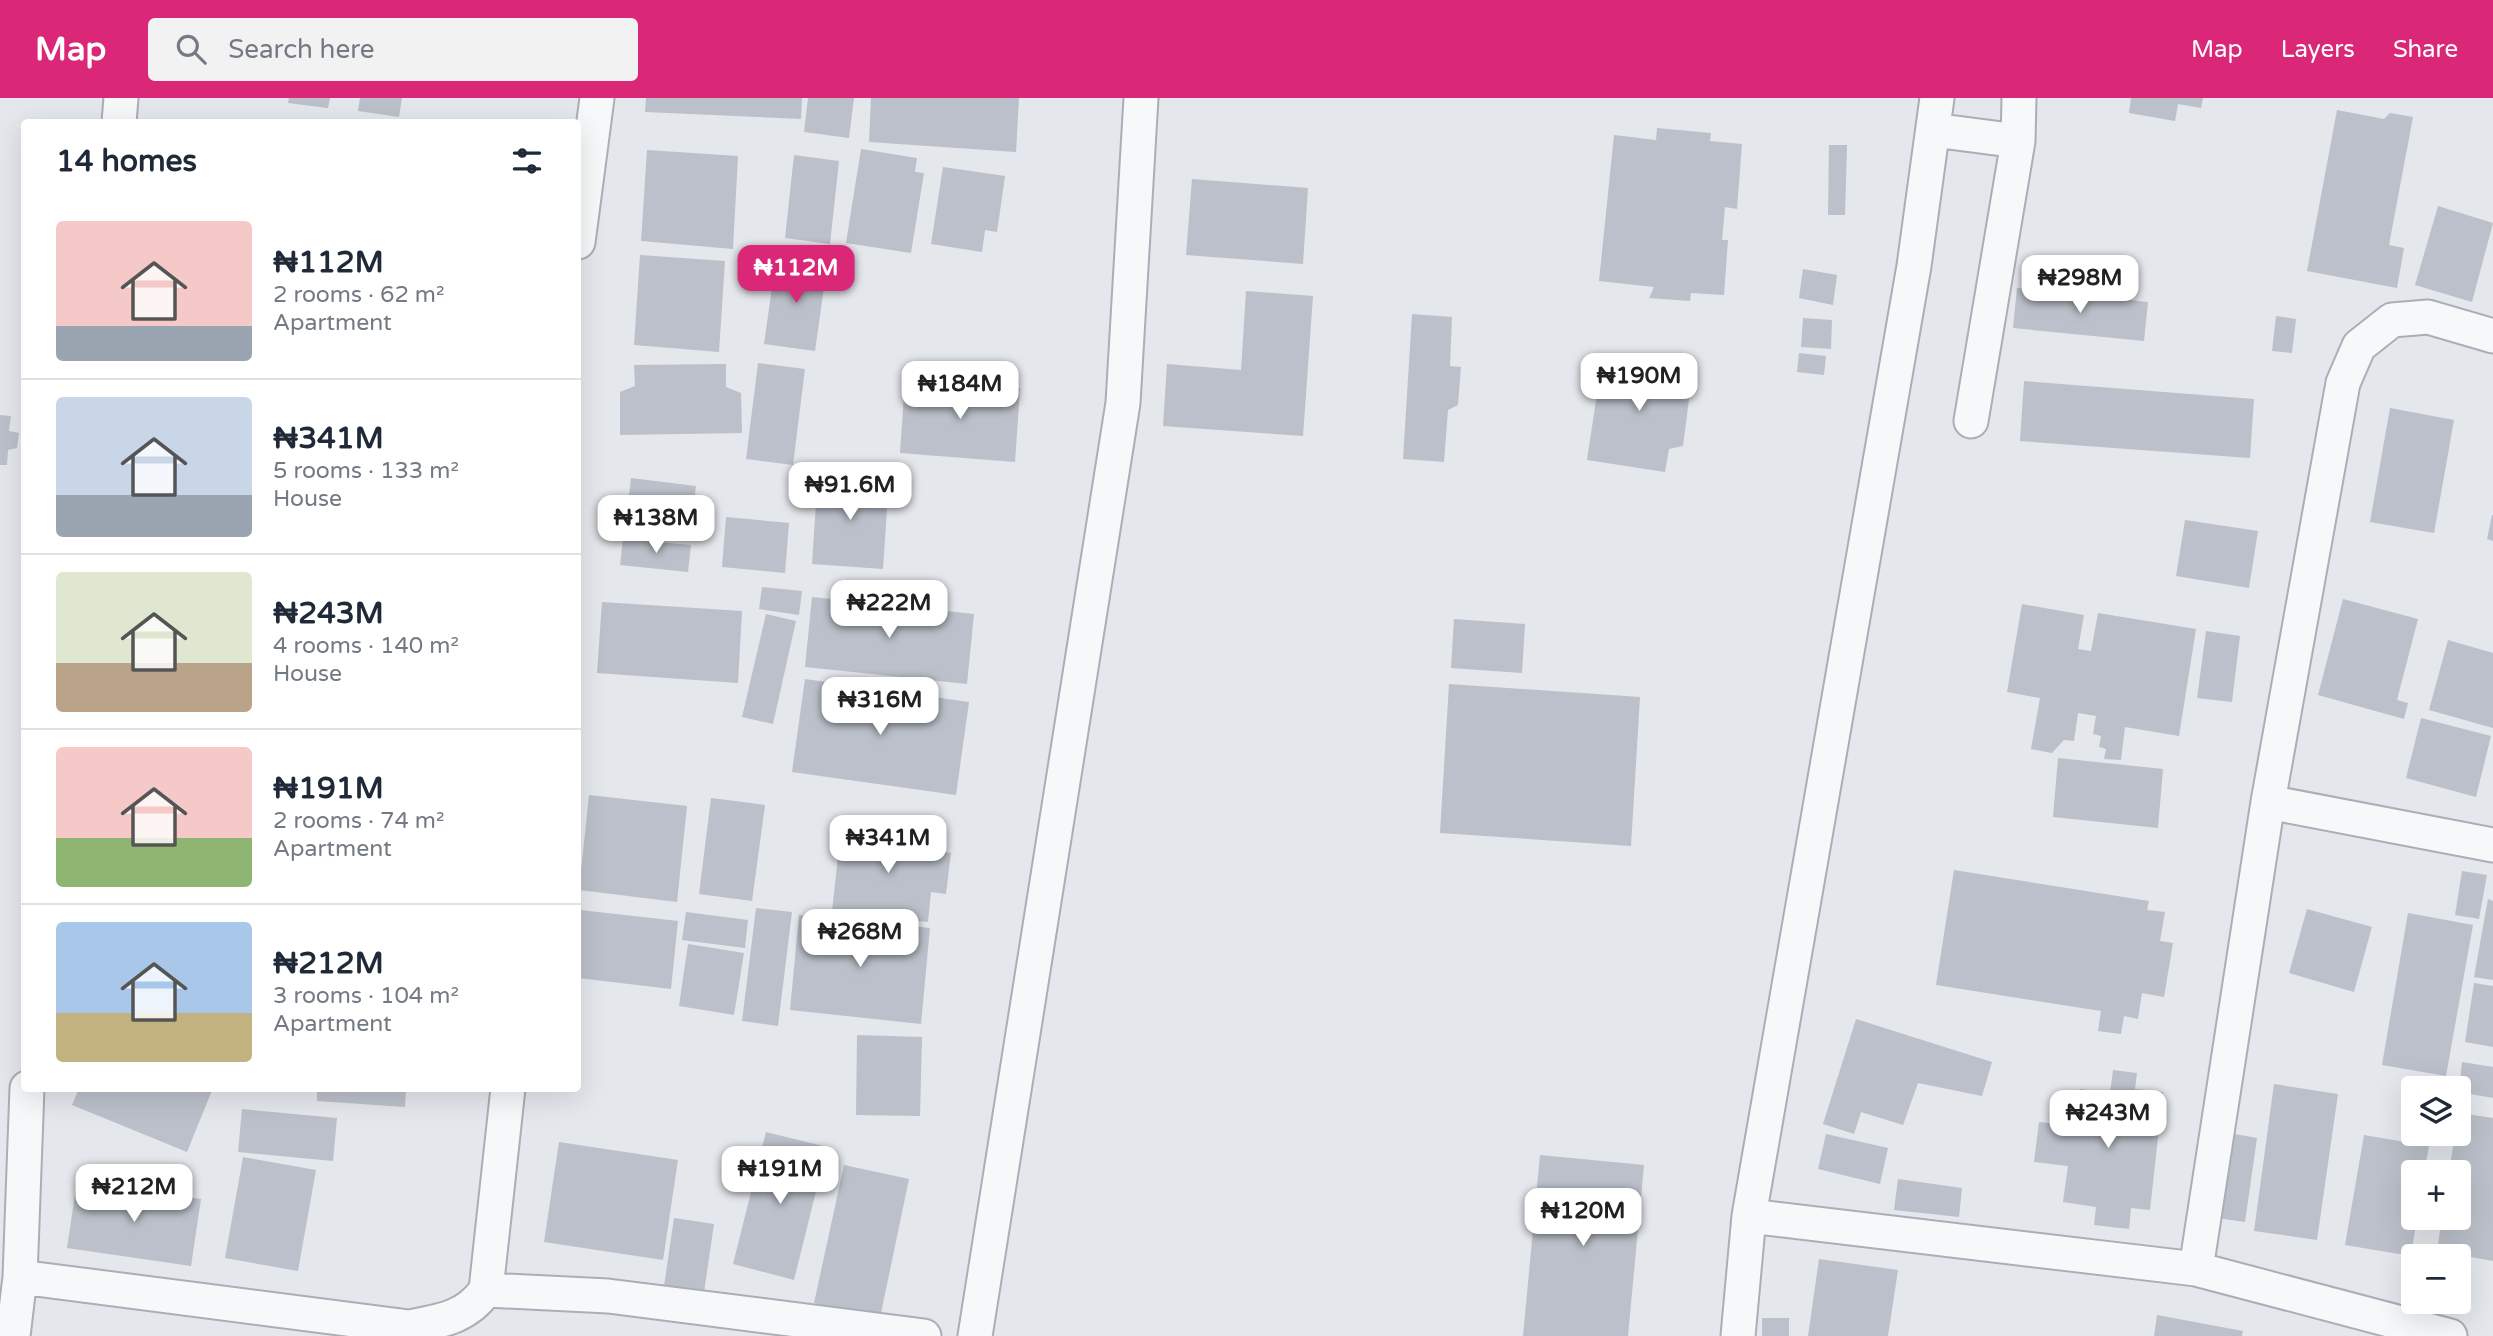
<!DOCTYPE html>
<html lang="en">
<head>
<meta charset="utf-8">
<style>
	:root { --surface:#fff; --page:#f2f2f3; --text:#1f2937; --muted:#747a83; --line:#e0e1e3; --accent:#db2777 }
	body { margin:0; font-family:"Varela Round",sans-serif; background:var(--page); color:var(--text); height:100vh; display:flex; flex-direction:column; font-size:26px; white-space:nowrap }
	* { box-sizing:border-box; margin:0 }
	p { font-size:23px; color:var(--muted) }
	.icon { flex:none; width:38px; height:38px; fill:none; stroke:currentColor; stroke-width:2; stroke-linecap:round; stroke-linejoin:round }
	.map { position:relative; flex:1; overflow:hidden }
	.details { position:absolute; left:21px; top:21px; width:560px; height:973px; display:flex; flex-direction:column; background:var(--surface); border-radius:7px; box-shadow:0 7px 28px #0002 }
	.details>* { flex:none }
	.fabs { position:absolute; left:2401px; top:978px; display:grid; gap:14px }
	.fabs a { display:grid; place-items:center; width:70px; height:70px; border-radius:7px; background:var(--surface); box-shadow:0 7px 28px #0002; font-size:35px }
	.price { position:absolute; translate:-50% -60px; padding:0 16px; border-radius:14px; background:#fff; color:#222; font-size:23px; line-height:46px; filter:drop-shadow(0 2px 4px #0008) }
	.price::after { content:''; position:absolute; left:50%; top:42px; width:21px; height:16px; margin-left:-10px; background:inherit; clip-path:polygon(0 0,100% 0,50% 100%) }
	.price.active { background:var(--accent); color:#fff }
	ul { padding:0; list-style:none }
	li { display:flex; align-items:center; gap:21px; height:175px; padding:0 35px }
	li+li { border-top:2px solid var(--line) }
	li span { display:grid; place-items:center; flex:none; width:196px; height:140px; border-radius:7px; color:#555 }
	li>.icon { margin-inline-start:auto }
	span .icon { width:84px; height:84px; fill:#fffc; stroke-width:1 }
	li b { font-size:30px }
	h2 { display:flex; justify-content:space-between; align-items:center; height:84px; padding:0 35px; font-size:30px }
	header { display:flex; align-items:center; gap:42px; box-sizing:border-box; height:98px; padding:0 35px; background:var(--accent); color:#fff }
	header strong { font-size:33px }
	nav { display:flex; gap:38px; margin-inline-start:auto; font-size:24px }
	.search { width:490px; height:63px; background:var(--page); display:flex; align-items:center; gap:18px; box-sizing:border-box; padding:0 24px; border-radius:7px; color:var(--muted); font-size:26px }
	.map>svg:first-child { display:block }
</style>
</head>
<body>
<header>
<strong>Map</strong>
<div class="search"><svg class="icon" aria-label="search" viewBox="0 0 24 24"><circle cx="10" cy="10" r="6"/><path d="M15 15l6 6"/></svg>Search here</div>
<nav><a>Map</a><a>Layers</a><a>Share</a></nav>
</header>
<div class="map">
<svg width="2493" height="1238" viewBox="0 0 2493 1238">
	<rect width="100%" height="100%" fill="#e4e7ec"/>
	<path fill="#bbc0ca" d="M289 0H330L328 10 288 5Z
		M360 0H402L399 19 358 13Z
		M646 0H802L801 21 645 14Z
		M808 0H854L849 40 804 34Z
		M871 0H1019L1016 54 869 44Z
		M2131 0H2203L2201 10 2178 6 2175 23 2129 15Z
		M2337 12 2384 21 2390 15 2413 19 2389 147 2404 150 2397 190 2307 173Z
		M1657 30 1711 35 1710 43 1742 46 1737 111 1725 109 1722 142H1728L1724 197 1691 195 1690 203 1649 200 1654 189 1599 183 1614 37 1656 42Z
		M1829 47H1847L1845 117H1828Z
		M861 51 917 60 915 74 924 75 911 155 846 145Z
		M647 52 738 58 733 151 641 143Z
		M794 57 839 63 830 146 785 140Z
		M943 69 1005 78 997 134 985 132 982 154 931 146Z
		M1192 81 1308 90 1303 166 1186 157Z
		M2438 108 2493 125 2472 204 2415 187Z
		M640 157 725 163 719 254 634 247Z
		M776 161 827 168 815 253 764 246Z
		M1803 171 1837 177 1833 207 1799 200Z
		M2017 190 2148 204 2144 243 2013 230Z
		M1246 193 1313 198 1303 338 1163 328 1167 266 1241 272Z
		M1412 216 1452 219 1450 268 1461 269 1458 307 1448 312 1444 364 1403 361Z
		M2276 218 2296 221 2292 255 2272 253Z
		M1803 220 1832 222 1831 251 1801 249Z
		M1799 255 1826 258 1824 277 1797 274Z
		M1603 256 1693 270 1683 348 1669 351 1665 374 1587 362Z
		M758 265 805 271 793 367 746 361Z
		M726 266V289L741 295 742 335 620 337V294L635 288 634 267Z
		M905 282 1020 290 1015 364 900 355Z
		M2024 283 2254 301 2250 360 2020 343Z
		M2390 310 2454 322 2434 435 2370 424Z
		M0 317 11 318 9 333 19 335 17 350 8 352 7 367H0Z
		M818 376 889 381 883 471 812 466Z
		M631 380 696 388 693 413 628 406Z
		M614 404 624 406 626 410 699 415 698 441 622 437 619 442 609 440Z
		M2492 417H2493V443L2487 441Z
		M726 419 789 425 785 475 722 469Z
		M2185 422 2258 433 2249 490 2176 478Z
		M623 441 691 447 688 474 620 467Z
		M762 489 802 493 799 517 759 511Z
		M812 499 974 516 967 586 805 569Z
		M2343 501 2418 521 2397 602 2408 605 2404 621 2318 597Z
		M602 504 742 513 738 585 597 575Z
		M2022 506 2084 517 2078 551 2091 553 2098 515 2196 531 2179 638 2125 629 2121 662 2104 661 2106 651 2099 649 2101 638 2093 636 2096 618 2078 615 2074 643 2064 642 2052 655 2031 651 2040 600 2007 594Z
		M766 516 796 523 773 626 742 619Z
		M1454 521 1525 526 1522 575 1451 570Z
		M2206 533 2240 538 2232 604 2197 600Z
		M2448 542 2493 555V630L2429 612Z
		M805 581 969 604 956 697 792 674Z
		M1449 586 1640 599 1631 748 1440 735Z
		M2421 620 2491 638 2476 699 2406 680Z
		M2058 660 2163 671 2158 730 2053 719Z
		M589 697 687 708 677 804 579 792Z
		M711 700 765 707 752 803 699 796Z
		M841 730 926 739 925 752 951 755 946 796 931 794 928 824 832 814Z
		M1954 772 2149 803 2147 812 2165 814 2160 843 2173 845 2164 899 2142 895 2138 921 2124 918 2121 936 2098 933 2101 913 1936 887Z
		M2462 773 2487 777 2479 821 2455 817Z
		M2488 801 2493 803V882L2474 879Z
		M756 810 792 814 778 928 742 923Z
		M2307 811 2372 829 2354 894 2289 875Z
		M580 812 678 823 671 891 578 880Z
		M686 814 748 822 745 850 682 842Z
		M2408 815 2473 827 2446 978 2382 967Z
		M799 817 930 830 921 926 790 912Z
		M688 846 744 855 734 917 679 908Z
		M2474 885 2493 888V949L2465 944Z
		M1856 921 1992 964 1982 998 1918 985 1903 1027 1861 1014 1854 1036 1823 1026Z
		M857 937 922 939 920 1018 856 1017Z
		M2462 964 2493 969V1000L2459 994Z
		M2113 972 2137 975 2135 991 2163 994 2150 1112 2131 1110 2129 1131 2094 1127 2096 1109 2063 1104 2068 1068 2034 1064 2039 1024 2076 1028 2080 991 2110 995Z
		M2274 986 2338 996 2317 1142 2254 1133Z
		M79 990H213L187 1054 72 1007Z
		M317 990H406L405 1009 317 1003Z
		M242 1011 337 1020 333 1063 238 1054Z
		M2459 1015 2493 1020V1163L2437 1153 2442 1120H2459V1074H2449L2455 1036H2459Z
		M766 1034 827 1049 794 1182 733 1166Z
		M2229 1035 2257 1040 2245 1124 2217 1120Z
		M1826 1036 1888 1050 1880 1086 1818 1071Z
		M2364 1037 2429 1048 2424 1074H2413V1120H2417L2411 1158 2345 1147Z
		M559 1044 678 1062 663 1162 544 1144Z
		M1540 1057 1644 1067 1628 1238H1523Z
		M243 1059 316 1072 298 1173 225 1160Z
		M844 1067 909 1081 880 1220 814 1205Z
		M1898 1081 1962 1090 1959 1119 1894 1112Z
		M77 1083 201 1101 191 1168 67 1150Z
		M674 1120 714 1126 703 1201 663 1195Z
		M1819 1161 1898 1172 1888 1238H1808Z
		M2157 1217 2243 1233 2242 1238H2154Z
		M1762 1220H1789V1238H1762Z"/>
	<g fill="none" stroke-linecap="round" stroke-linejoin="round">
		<g stroke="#a9aeb7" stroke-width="37">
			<path id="street" d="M119 24 121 0
				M1933 32 2018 43 2019 0
				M578 144 597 0
				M1971 323 2018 43
				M2268 704 2493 747
				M1749 1118 2196 1171 2450 1238
				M2196 1171 2268 704 2343 285 2359 248 2392 222 2428 219 2493 238
				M20 1179 409 1229C441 1223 466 1220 486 1192L608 1198 924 1238
				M486 1192 508 990
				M13 1238 20 1179 27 990
				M975 1238 1123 305 1141 0
				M1738 1238 1749 1118 1914 168 1937 0"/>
		</g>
		<use href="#street" stroke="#f7f8fa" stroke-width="33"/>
	</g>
</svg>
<div class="fabs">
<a><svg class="icon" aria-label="layers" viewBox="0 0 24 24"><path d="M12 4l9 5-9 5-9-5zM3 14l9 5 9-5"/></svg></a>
<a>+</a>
<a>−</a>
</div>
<b class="price active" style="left:796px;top:207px">₦112M</b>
<b class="price" style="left:2080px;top:217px">₦298M</b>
<b class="price" style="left:1639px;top:315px">₦190M</b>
<b class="price" style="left:960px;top:323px">₦184M</b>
<b class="price" style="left:850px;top:424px">₦91.6M</b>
<b class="price" style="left:656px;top:457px">₦138M</b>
<b class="price" style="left:889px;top:542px">₦222M</b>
<b class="price" style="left:880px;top:639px">₦316M</b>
<b class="price" style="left:888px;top:777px">₦341M</b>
<b class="price" style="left:860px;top:871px">₦268M</b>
<b class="price" style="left:2108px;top:1052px">₦243M</b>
<b class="price" style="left:780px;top:1108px">₦191M</b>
<b class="price" style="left:134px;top:1126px">₦212M</b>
<b class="price" style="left:1583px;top:1150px">₦120M</b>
<section class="details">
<h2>14 homes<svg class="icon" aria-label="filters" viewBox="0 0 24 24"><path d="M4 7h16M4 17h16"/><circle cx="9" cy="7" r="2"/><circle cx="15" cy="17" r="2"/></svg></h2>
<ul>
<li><span style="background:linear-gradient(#f6c9c9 75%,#9aa5b1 0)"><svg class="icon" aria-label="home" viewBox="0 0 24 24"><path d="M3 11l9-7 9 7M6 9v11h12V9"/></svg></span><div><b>₦112M</b><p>2 rooms · 62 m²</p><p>Apartment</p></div></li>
<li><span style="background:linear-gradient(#c9d6e8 70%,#9aa5b1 0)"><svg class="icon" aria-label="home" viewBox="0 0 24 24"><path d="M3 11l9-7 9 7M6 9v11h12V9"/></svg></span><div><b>₦341M</b><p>5 rooms · 133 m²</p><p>House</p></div></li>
<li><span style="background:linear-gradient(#dfe7d0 65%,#b9a48a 0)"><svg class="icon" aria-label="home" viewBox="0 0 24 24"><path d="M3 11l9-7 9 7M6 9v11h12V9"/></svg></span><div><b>₦243M</b><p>4 rooms · 140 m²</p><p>House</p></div></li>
<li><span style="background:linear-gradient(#f6c9c9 65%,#8fb573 0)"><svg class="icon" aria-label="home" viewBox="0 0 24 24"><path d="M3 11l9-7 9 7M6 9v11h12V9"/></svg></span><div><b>₦191M</b><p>2 rooms · 74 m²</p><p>Apartment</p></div></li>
<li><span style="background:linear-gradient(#a9c7e8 65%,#c2b280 0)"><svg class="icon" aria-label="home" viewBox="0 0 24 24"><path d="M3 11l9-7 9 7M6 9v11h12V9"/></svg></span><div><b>₦212M</b><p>3 rooms · 104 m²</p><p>Apartment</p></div></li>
</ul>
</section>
</div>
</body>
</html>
